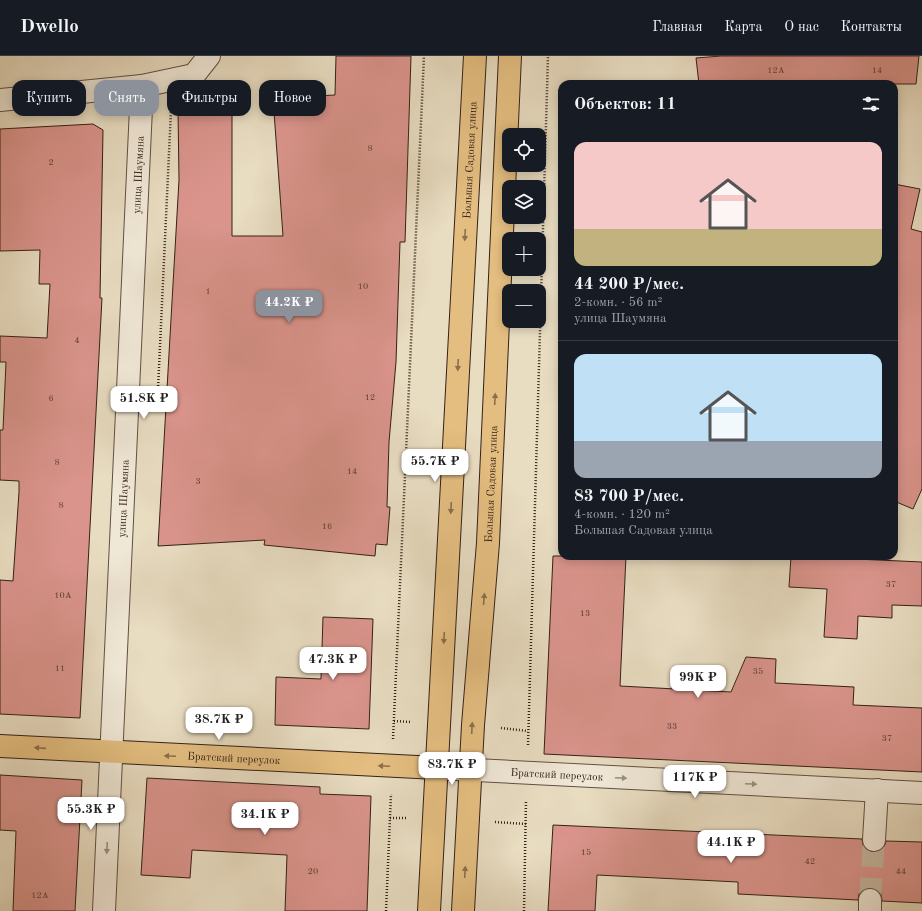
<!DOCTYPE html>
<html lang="ru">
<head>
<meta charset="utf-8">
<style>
	:root { --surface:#171b24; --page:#20242c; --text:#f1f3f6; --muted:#9ea1a6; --line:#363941; --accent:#8c9099 }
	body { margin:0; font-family:"Old Standard TT",serif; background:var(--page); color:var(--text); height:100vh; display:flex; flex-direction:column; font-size:15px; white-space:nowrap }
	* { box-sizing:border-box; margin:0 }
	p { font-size:13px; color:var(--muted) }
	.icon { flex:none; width:22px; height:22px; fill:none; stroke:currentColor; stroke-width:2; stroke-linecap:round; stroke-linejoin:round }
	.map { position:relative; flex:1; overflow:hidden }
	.drawer { position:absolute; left:558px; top:24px; width:340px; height:480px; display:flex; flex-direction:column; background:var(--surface); border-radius:12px; box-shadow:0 2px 10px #0003 }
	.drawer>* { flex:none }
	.banner { position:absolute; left:12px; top:24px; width:380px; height:36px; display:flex; gap:8px }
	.tools { position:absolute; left:502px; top:72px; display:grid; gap:8px }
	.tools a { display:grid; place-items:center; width:44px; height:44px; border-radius:8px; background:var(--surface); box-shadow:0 2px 10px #0003; font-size:20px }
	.price { position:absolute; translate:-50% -34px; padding:0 9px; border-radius:8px; background:#fff; color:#222; font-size:13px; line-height:26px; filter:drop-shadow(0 1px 2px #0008) }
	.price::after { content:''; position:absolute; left:50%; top:24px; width:12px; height:9px; margin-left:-6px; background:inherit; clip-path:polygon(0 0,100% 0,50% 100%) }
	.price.selected { background:var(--accent); color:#fff }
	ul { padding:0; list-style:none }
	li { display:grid; align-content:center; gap:8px; height:212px; padding:0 16px }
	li+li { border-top:1px solid var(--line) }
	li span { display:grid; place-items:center; height:124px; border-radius:12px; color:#555 }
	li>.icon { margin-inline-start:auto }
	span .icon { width:72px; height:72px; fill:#fffc; stroke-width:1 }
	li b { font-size:17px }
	h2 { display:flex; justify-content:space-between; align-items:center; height:48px; padding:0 16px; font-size:17px }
	.pill { padding:0 14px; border-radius:12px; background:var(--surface); box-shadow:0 2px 10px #0003; font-size:14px; line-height:36px }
	.pill.selected { background:var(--accent); color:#fff }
	header { display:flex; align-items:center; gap:24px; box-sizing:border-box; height:56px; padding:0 20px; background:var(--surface); border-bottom:1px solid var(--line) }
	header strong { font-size:19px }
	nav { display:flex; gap:22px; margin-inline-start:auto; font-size:14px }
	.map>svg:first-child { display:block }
</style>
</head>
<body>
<header>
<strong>Dwello</strong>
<nav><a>Главная</a><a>Карта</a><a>О нас</a><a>Контакты</a></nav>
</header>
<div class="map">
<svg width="922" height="855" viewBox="0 0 922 855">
	<rect width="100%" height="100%" fill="#e8dcc1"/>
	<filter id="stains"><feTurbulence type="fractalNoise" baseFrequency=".005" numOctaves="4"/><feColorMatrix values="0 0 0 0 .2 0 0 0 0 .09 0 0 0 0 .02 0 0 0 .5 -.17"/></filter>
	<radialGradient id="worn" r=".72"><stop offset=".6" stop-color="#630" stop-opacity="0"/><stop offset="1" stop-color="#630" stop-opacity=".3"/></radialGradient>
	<path fill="#da948c" stroke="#342018" d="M336 0H411L405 186H400L396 306 389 386 387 451H390L387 489 376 488 375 500 264 489 265 484 158 490 179 124 178 54 196 53 195 41 232 39V180H283L273 42 335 39Z
		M721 0H919L916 28H699L696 2Z
		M93 68 103 74 100 242H102L80 662 0 658V524L13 525 19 436V425L0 424V374H3L6 306H0V280L47 282 50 228H39L40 194 0 195V73Z
		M894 128 920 133 911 173 922 176V433L913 453 894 445Z
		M553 500H626L620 630 731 636 746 601 776 603 775 627 854 631 853 649 922 652V716L544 698Z
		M791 500H834V502L922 506V550L892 549V562L858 560 857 583 824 581 827 533 789 531Z
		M323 561 373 563 369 673 275 669 276 621 321 623Z
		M0 719 82 724 75 855H13L16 775 0 774Z
		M147 722 320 731V738L371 740 367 855H285L287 799 192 794 190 822 141 819Z
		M553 769 862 783 863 789 867 794 874 796 879 795 884 791 886 785 922 786V847L882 845 881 837 876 833 870 832 863 833 859 838 858 844 738 838V826L597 819 595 855H548Z"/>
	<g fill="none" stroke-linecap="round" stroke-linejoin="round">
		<path stroke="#c4b69f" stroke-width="22" stroke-dasharray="22 11" stroke-linecap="butt" d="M870 844 874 784"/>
		<g stroke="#614f42" stroke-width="24">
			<g id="minor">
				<path d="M0 44 142 30 194 19 209 0"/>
				<path id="s1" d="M437 712 922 737"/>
				<path d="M874 784 877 734"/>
				<path id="s2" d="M104 855 142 30"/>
				<path d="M870 855V844"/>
			</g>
		</g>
		<g stroke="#342018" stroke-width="24">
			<g id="major">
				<path id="s3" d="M0 690 437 712"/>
				<path id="s4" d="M429 855 475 0"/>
				<path id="s5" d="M463 855 473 669 488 487 510 0"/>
			</g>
		</g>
		<path stroke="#342018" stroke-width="2.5" stroke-dasharray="1 2" stroke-linecap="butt" d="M158 333 171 54
			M394 665 412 666
			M501 672 528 675
			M393 683 424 0
			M528 689 548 0
			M390 762H406
			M495 766 526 768
			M386 855 391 738
			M524 855 526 744"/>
		<use href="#minor" stroke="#f0e8d7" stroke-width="22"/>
		<use href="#major" stroke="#e4be80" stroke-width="22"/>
	</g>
	<defs><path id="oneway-solid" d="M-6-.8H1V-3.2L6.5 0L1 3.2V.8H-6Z"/></defs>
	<g fill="#8c6f4c">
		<use href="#oneway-solid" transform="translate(465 179) rotate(93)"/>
		<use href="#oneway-solid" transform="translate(458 309) rotate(93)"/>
		<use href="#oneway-solid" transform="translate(495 343) rotate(-87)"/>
		<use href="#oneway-solid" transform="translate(451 452) rotate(93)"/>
		<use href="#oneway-solid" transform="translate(484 543) rotate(-85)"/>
		<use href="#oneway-solid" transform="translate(444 582) rotate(93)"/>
		<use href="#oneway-solid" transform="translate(472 672) rotate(-87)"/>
		<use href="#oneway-solid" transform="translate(40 692) rotate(-176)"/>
		<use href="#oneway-solid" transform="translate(170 700) rotate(-177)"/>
		<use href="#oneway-solid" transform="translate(384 710) rotate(-177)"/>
		<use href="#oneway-solid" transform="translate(465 816) rotate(-87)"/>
	</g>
	<g fill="#9b8e81">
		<use href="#oneway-solid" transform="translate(621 722) rotate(3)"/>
		<use href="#oneway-solid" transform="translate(751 728) rotate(3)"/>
		<use href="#oneway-solid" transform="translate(107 792) rotate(93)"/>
	</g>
	<g text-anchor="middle" stroke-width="3" stroke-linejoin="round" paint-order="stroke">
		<g font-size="9" fill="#5e3d35">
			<text x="776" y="17">12А</text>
			<text x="877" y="17">14</text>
			<text x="370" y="95">8</text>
			<text x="51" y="109">2</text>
			<text x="363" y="233">10</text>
			<text x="208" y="238">1</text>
			<text x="77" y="287">4</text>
			<text x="370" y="344">12</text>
			<text x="51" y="345">6</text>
			<text x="57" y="409">8</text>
			<text x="352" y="418">14</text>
			<text x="198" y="428">3</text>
			<text x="61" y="452">8</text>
			<text x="327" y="473">16</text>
			<text x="891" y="531">37</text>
			<text x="63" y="542">10А</text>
			<text x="585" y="560">13</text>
			<text x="60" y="615">11</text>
			<text x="758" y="618">35</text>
			<text x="672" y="673">33</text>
			<text x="887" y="685">37</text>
			<text x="586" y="799">15</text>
			<text x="810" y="808">42</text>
			<text x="313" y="818">20</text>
			<text x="901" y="818">44</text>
			<text x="40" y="842">12А</text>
		</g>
		<g font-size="11" fill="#342018" stroke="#f0e8d7">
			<text dy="4" stroke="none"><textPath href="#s4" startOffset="752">Большая Садовая улица</textPath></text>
			<text dy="4" stroke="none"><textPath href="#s2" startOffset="737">улица Шаумяна</textPath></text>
			<text dy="4" stroke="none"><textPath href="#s5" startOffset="428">Большая Садовая улица</textPath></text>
			<text dy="4" stroke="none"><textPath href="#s2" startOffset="413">улица Шаумяна</textPath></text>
			<text dy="4" stroke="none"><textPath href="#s3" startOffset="234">Братский переулок</textPath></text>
			<text dy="4" stroke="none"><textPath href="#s1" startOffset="120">Братский переулок</textPath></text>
		</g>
	</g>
	<rect width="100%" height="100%" filter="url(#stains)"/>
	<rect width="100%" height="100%" fill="url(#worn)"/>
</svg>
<div class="tools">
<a><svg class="icon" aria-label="locate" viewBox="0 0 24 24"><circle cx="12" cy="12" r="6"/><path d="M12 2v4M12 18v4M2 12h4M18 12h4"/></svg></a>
<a><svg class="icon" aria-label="layers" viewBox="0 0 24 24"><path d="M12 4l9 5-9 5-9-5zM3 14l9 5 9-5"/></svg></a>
<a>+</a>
<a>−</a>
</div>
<b class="price selected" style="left:289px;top:268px">44.2K ₽</b>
<b class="price" style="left:144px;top:364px">51.8K ₽</b>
<b class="price" style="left:435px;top:427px">55.7K ₽</b>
<b class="price" style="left:333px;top:625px">47.3K ₽</b>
<b class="price" style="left:698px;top:643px">99K ₽</b>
<b class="price" style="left:219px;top:685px">38.7K ₽</b>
<b class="price" style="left:452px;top:730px">83.7K ₽</b>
<b class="price" style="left:695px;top:743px">117K ₽</b>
<b class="price" style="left:91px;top:775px">55.3K ₽</b>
<b class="price" style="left:265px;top:780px">34.1K ₽</b>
<b class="price" style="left:731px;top:808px">44.1K ₽</b>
<div class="banner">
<a class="pill">Купить</a>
<a class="pill selected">Снять</a>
<a class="pill">Фильтры</a>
<a class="pill">Новое</a>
</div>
<section class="drawer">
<h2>Объектов: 11<svg class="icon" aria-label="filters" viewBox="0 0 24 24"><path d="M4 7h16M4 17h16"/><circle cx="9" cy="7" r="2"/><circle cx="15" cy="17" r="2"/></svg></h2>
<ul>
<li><span style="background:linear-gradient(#f6c9c9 70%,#c2b280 0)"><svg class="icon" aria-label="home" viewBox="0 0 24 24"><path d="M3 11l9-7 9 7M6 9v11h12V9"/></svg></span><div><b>44 200 ₽/мес.</b><p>2-комн. · 56 m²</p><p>улица Шаумяна</p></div></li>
<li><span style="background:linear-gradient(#bfe0f5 70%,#9aa5b1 0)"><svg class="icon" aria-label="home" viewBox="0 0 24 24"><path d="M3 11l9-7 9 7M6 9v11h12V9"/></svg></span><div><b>83 700 ₽/мес.</b><p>4-комн. · 120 m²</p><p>Большая Садовая улица</p></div></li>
</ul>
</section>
</div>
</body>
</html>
